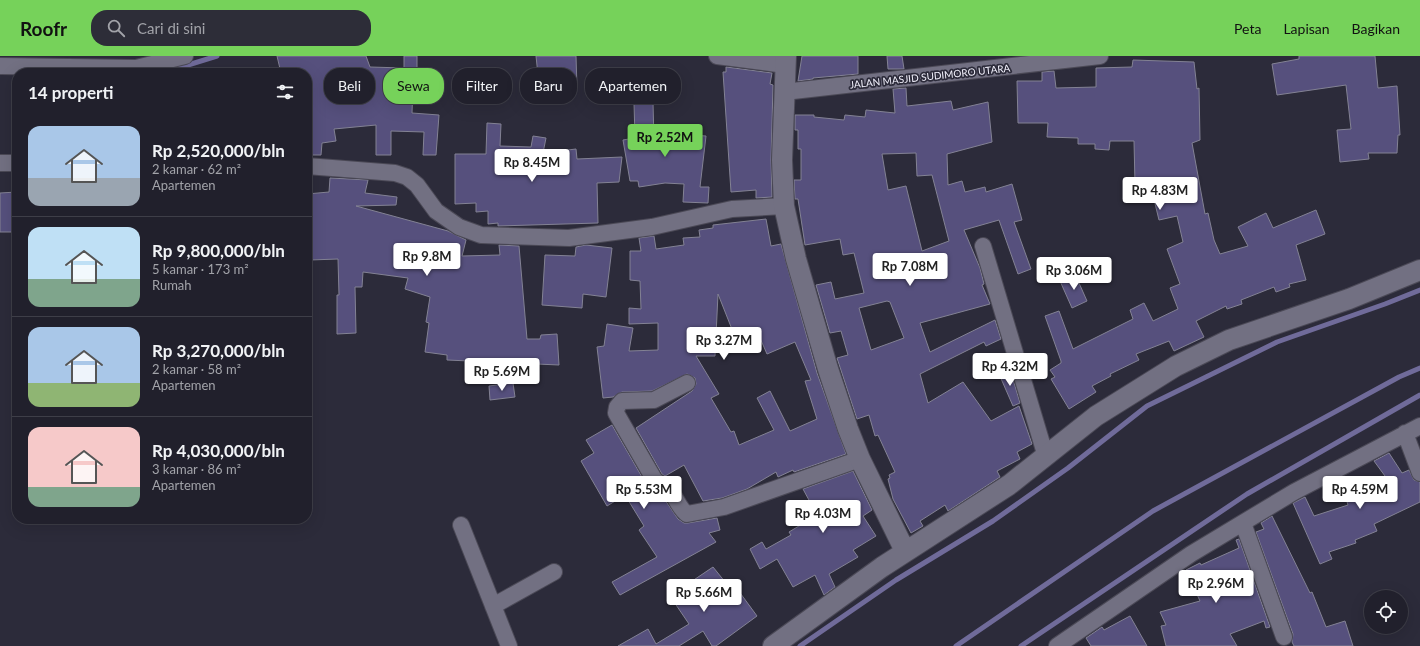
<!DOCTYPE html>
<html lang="id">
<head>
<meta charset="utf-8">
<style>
	:root { --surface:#21202c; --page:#2d2d38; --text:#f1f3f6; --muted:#a2a3a9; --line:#3e3e48; --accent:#76d25a }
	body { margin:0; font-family:Lato,sans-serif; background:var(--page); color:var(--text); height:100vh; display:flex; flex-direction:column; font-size:15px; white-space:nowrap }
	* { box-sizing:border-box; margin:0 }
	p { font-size:13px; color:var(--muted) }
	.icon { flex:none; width:22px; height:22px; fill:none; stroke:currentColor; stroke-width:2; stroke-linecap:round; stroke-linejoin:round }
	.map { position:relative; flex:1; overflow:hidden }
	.sheet { position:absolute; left:12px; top:12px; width:300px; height:456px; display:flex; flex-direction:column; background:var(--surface); border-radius:16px; box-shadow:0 4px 16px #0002,0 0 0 1px var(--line) }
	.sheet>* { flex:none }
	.top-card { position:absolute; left:324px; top:12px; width:380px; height:36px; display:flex; gap:8px }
	.tools { position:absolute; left:1364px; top:534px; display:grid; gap:8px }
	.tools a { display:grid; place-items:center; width:44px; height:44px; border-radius:50%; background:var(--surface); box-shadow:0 4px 16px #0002,0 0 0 1px var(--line); font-size:20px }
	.price { position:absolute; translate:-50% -34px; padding:0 9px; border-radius:4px; background:#fff; color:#222; font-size:13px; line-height:26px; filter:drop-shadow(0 1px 2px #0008) }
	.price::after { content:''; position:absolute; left:50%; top:24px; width:12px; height:9px; margin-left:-6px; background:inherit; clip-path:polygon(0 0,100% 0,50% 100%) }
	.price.current { background:var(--accent); color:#111 }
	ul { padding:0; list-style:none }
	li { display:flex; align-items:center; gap:12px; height:100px; padding:0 16px }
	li+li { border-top:1px solid var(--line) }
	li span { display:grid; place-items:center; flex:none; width:112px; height:80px; border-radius:12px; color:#555 }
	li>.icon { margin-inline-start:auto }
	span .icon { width:48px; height:48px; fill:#fffc; stroke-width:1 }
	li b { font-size:17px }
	h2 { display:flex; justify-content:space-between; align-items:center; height:48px; padding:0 16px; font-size:17px }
	.chip { padding:0 14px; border-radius:16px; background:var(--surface); box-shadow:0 4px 16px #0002,0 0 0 1px var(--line); font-size:14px; line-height:36px }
	.chip.current { background:var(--accent); color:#111 }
	header { display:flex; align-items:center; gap:24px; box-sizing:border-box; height:56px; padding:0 20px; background:var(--accent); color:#111 }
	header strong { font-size:19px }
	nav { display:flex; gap:22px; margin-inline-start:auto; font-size:14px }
	.search { width:280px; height:36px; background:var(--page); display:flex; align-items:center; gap:10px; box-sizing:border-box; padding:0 14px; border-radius:16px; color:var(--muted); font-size:15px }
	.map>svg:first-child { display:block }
</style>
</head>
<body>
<header>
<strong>Roofr</strong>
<div class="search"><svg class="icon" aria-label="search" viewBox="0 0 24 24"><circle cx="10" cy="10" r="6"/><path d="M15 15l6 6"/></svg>Cari di sini</div>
<nav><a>Peta</a><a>Lapisan</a><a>Bagikan</a></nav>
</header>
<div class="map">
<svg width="1420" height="590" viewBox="0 0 1420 590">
	<rect width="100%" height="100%" fill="#2c2b3a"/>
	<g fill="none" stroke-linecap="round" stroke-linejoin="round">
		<path stroke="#706b9a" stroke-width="5" d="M162 17 217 0
			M800 590 896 524 993 465 1068 412 1147 350 1277 286 1385 248 1420 234
			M956 590 1153 455 1399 321 1420 312
			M1021 590 1247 438 1420 339"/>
	</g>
	<path fill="#56507d" stroke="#838294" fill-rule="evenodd" d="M277 0H366L370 11 404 12V0H417V12H425V30H413L412 57 439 59 436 99H423L424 76 391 75V99H376V69L334 73 336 85 322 87 321 99H307V17H281Z
		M536 0H576L577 32 559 33V36L540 38Z
		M802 0H858V18L813 22V23L798 25Z
		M887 0H902L904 13H888Z
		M1299 0H1375L1378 32 1397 30 1400 79H1398L1397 97H1368L1369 103 1340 106 1337 74 1351 73 1346 29 1277 39 1272 8 1299 3Z
		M1133 4 1194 6 1197 33 1199 32 1200 84 1192 87 1205 158 1208 157 1214 184 1220 198 1248 190 1238 171 1266 157 1273 172 1316 154 1325 178 1296 189 1306 224 1289 228 1290 231 1276 236 1274 231 1241 244 1242 248 1227 253 1226 250 1196 265 1204 281 1174 295 1169 285 1136 298 1139 304 1110 318 1111 320 1092 330 1096 336 1069 353 1051 323 1055 321 1050 314 1061 307V305L1045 260 1059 255 1073 293 1133 263 1130 254 1144 247 1153 265 1178 253 1170 232 1180 228 1167 193 1183 186 1177 160 1159 164 1150 127 1135 128 1134 85H1110L1109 94 1095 93V88H1078V82L1047 81 1048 67H1018L1017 25H1042V16L1054 15 1056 32 1096 31V12L1132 11Z
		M726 11 772 17 770 28 773 29 771 104 772 141 756 142V134L731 136 723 16H726Z
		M906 32 907 50 951 45 953 54 988 46 992 86 947 98 948 129 962 125 965 136 985 131 986 136 1012 128 1022 164 1014 166 1031 213 1018 218 999 164 964 174 980 212 984 228 982 229 990 248 920 267 930 296 995 264 1001 283 986 290 984 286 920 318 928 347 963 326 991 365 1019 350 1032 388 1017 396 1020 403 997 415 1000 421 948 455 945 449 920 465 923 470 911 477 893 443 888 423 890 422 889 419 895 416 878 379 875 380 869 359 857 363 837 302 848 299 841 275 830 277 816 229 831 226 835 243 864 237 854 197 843 199 840 183 805 189 798 143H795L794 124H801V93H798V74H795V59H814V61L844 64 845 59 865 61 866 54 895 57 893 33ZM916 97 917 120 932 119 949 185 922 195 906 130 888 134 882 98ZM887 245 890 246 904 282 871 294 859 252Z
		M653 46 654 86 691 88 692 79 706 80 700 131H709L708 147 683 146 684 128 665 127 639 131 638 125H630L623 84 635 82 634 47Z
		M487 67 501 68 500 90 531 91 533 80 546 82 543 97 576 93 577 103 622 101 619 126 597 127 598 167 498 170V167L488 168V155L476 156V147L455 148V98H486Z
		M330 122 368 124 365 137 397 141 396 149 356 150 448 175 466 184 462 200 500 199 499 189 519 190 527 283H540L541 279 557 278 559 309 447 304V299L425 296 429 267 426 266 430 241 405 233 408 222 363 216 362 231H355L356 277 337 278V239H339L338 203 310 204 307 164V138L329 136Z
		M17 136V176H0V137Z
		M766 163 771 190 781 188 817 317 846 398 794 416 793 414 778 421 776 416 747 433 722 442 703 445 684 409 665 420 662 418 636 372 692 335 696 328 695 322 687 318 652 335 622 336 613 341 603 342 597 291 604 290 607 268 633 272 629 295 658 294V267L629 268V252L641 253 640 225 630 224V195H641L639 182 654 180 656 193 684 189 683 182 700 181 699 174 713 172V169ZM718 238 739 291 760 282 767 298 795 286 811 324 805 325 817 363 790 375 770 335 757 342 774 374 739 389 734 375 731 376 711 342 719 338 696 300H715Z
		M586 189 612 192 606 241 583 238 582 252 542 249 545 199 575 200 576 191Z
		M1075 218 1087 245 1072 252 1060 225Z
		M1010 313 1020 347 1013 350 999 318Z
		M513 327 515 341 490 344 489 330Z
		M612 369 646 428 663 441 678 463 684 467H688L717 462 720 474 709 477 716 486 620 539 612 526 657 501 639 474 644 470 625 439 607 450 581 405 594 397 586 384Z
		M1389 397 1402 417 1409 414 1414 424 1420 426V446L1374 468 1377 475 1355 484 1356 487 1329 496 1332 503 1320 508 1293 447 1305 441 1314 460 1348 449 1345 439 1385 420 1374 405Z
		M853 415 872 454 863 460 876 480 853 494 858 501 829 518 835 531 824 539 815 519 793 531 777 503 760 513 750 493 762 486 766 493 791 479 789 476 817 459 803 433Z
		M1272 460 1310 537 1312 536 1326 571 1345 565 1353 590H1294L1292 586 1293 578 1256 476 1264 473 1261 467Z
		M1239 483 1270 571 1266 572 1264 565 1230 578 1237 590H1166L1161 570 1166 569 1160 556 1200 545 1186 514 1200 507 1201 509 1239 492 1236 484Z
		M713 511 734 537 738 534 757 560 716 590H712L703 575 679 590H618L648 573 656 588 689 568 670 540Z
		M1130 560 1147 590H1091L1086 582 1102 571 1104 574Z"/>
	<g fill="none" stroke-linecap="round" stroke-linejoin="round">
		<g stroke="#4b4956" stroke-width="18">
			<path id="minor" d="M717 0 785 9
				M0 10 136 12 185 0
				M784 36 1100 0
				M0 107H17
				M307 110 395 117 407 121 417 129 436 155 459 171 481 179 569 182 652 171 732 153 784 150
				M983 190 1046 401
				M687 327 654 344 622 345 617 351 616 357 654 423C658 428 663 429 667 432 675 437 678 452 687 458L724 451 860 403
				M1405 377 1420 417
				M1243 467 1284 581
				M461 469 509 590
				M493 550 554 516
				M1057 590 1191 498 1294 436 1420 370"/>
		</g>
		<g stroke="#4b4956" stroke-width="22">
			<path id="tertiary" d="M786 0 782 104 784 150 796 203 828 313 848 373 860 403 905 495
				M773 590 882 511 1009 429 1096 360 1176 310 1229 284 1349 243 1420 214"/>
		</g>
		<use href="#minor" stroke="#727082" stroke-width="16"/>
		<use href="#tertiary" stroke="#727082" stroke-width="20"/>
	</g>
	<g text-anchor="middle" stroke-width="3.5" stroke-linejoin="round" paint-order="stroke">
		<g font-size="10" fill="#f4f3fe" stroke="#2c2b3a">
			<text transform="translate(930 20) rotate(-6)" y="4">JALAN MASJID SUDIMORO UTARA</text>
		</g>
	</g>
</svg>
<div class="tools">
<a><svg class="icon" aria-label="locate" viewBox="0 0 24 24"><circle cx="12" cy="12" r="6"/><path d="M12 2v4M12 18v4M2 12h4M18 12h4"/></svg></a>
</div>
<b class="price current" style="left:665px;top:102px">Rp 2.52M</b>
<b class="price" style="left:532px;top:127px">Rp 8.45M</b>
<b class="price" style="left:1160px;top:155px">Rp 4.83M</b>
<b class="price" style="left:427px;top:221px">Rp 9.8M</b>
<b class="price" style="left:910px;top:231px">Rp 7.08M</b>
<b class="price" style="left:1074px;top:235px">Rp 3.06M</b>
<b class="price" style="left:724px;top:305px">Rp 3.27M</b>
<b class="price" style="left:1010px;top:331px">Rp 4.32M</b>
<b class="price" style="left:502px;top:336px">Rp 5.69M</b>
<b class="price" style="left:644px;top:454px">Rp 5.53M</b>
<b class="price" style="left:1360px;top:454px">Rp 4.59M</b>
<b class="price" style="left:823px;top:478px">Rp 4.03M</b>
<b class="price" style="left:1216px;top:548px">Rp 2.96M</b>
<b class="price" style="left:704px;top:557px">Rp 5.66M</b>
<div class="top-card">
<a class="chip">Beli</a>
<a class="chip current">Sewa</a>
<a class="chip">Filter</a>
<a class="chip">Baru</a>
<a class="chip">Apartemen</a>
</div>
<section class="sheet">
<h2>14 properti<svg class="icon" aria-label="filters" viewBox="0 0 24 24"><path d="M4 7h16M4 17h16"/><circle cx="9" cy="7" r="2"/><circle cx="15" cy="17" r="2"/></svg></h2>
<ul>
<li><span style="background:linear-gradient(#a9c7e8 65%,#9aa5b1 0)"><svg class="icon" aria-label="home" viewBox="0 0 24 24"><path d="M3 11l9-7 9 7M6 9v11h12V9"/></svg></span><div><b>Rp 2,520,000/bln</b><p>2 kamar · 62 m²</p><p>Apartemen</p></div></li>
<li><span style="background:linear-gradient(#bfe0f5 65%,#7fa58c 0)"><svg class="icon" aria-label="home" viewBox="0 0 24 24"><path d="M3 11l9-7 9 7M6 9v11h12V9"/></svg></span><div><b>Rp 9,800,000/bln</b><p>5 kamar · 173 m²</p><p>Rumah</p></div></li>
<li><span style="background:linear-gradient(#a9c7e8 70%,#8fb573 0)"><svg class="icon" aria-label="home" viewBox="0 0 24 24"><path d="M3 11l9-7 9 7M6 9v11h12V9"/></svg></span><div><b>Rp 3,270,000/bln</b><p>2 kamar · 58 m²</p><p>Apartemen</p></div></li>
<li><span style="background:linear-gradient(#f6c9c9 75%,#7fa58c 0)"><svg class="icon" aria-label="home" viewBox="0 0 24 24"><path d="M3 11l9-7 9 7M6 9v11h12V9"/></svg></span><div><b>Rp 4,030,000/bln</b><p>3 kamar · 86 m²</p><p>Apartemen</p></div></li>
</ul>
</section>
</div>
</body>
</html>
